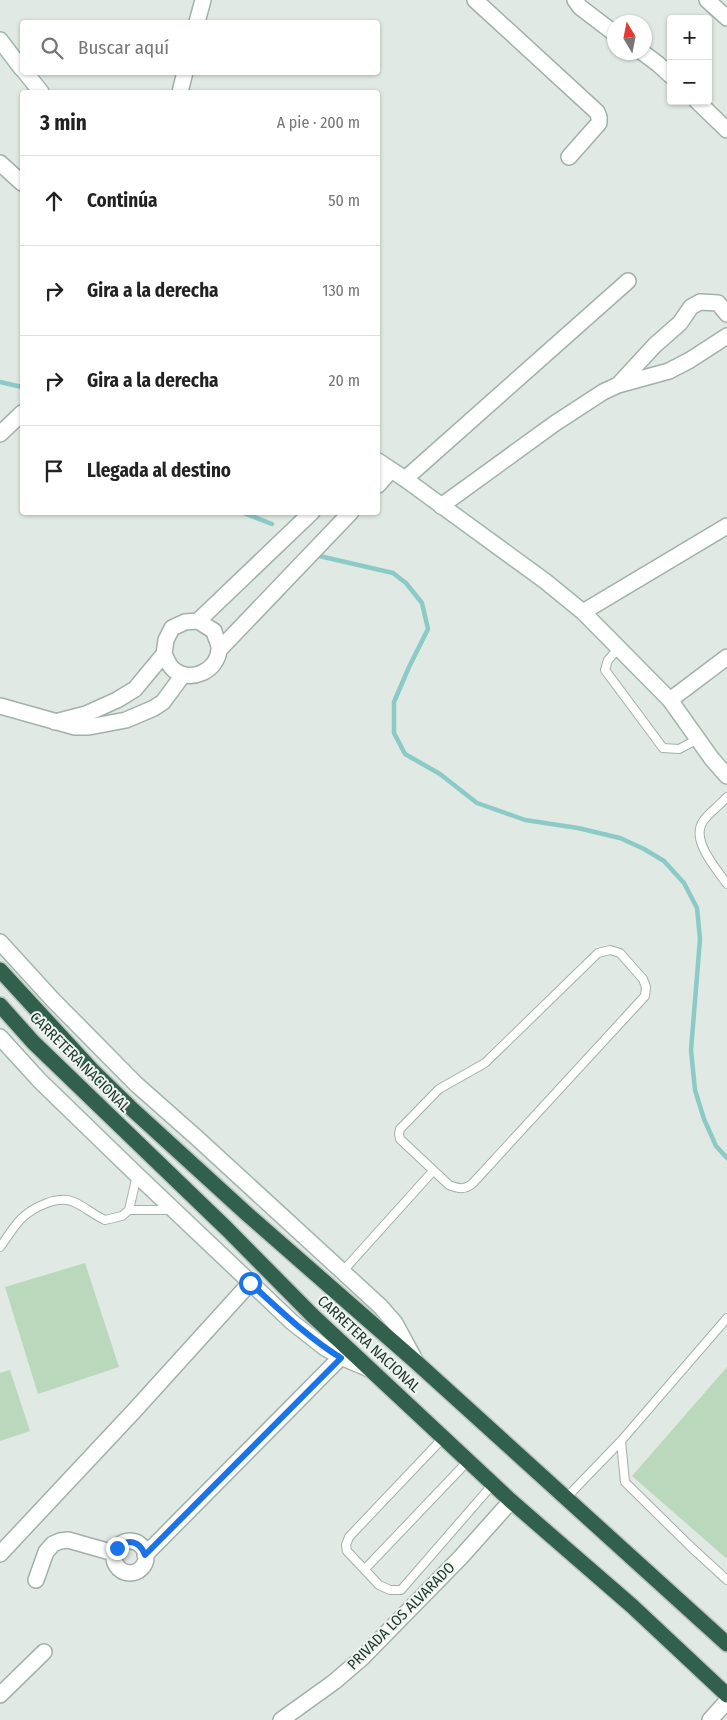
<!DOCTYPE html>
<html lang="es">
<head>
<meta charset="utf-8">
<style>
  body { margin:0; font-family:"Fira Sans Condensed",sans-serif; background:#f6f6f6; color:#222 }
  .controls { position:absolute; right:15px; top:15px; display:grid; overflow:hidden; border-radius:5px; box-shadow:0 1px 4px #0004 }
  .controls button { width:45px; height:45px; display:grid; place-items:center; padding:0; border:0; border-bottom:1px solid #e0e0e0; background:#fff; color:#222; font:25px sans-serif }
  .compass { position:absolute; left:607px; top:15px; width:45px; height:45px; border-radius:50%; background:#fff; box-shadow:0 1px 4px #0004; rotate:350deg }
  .stop { position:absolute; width:15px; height:15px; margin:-11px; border:4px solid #1a73e8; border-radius:50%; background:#fff }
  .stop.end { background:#1a73e8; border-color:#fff; box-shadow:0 1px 5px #0008 }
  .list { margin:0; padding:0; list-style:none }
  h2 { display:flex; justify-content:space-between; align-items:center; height:65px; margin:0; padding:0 20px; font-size:21px }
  h2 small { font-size:16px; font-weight:400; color:#767676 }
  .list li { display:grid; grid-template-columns:32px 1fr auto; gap:15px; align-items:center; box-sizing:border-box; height:90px; padding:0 20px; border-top:1px solid #e0e0e0 }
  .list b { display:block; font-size:19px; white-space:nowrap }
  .list em { font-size:16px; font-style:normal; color:#767676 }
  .icon { flex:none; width:28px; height:28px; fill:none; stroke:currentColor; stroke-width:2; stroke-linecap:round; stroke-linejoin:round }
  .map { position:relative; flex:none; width:727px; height:1720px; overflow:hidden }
  .search { position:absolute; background:#fff; box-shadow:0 1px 4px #0004; left:20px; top:20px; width:360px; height:55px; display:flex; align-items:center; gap:12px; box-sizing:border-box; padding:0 18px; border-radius:5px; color:#767676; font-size:19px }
  .panel { position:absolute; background:#fff; box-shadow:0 1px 4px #0004; left:20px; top:90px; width:360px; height:425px; border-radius:5px }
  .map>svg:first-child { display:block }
  .green { fill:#bad9bc }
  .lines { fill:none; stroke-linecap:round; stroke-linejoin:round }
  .stream { stroke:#8ccac7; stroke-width:4.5 }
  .lane-casing { stroke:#a3b0a9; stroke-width:10 }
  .street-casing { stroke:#a3b0a9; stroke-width:18 }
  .secondary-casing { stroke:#a2b7ab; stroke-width:18 }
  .highway-casing { stroke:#bdc3c0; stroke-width:18 }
  .lane { stroke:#fff; stroke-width:8 }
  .street { stroke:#fff; stroke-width:15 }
  .secondary { stroke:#fff; stroke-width:15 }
  .highway { stroke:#31614d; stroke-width:15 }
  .route { stroke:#1a73e8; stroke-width:6 }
  .labels { text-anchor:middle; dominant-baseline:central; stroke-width:4; stroke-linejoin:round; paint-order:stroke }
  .street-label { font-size:15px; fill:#22382d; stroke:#f0f6f1 }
</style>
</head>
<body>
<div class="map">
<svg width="727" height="1720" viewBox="0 0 727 1720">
  <rect width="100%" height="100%" fill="#e0e9e3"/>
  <path class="green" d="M85,1263L119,1367L38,1394L5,1287Z
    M727,1367V1557L726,1558L632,1476Z
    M10,1370L30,1431L0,1441V1373Z"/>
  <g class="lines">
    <path class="stream" d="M0,382L22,387
      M241,512L272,524
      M315,555L393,573L406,583L422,603L428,629L409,667L394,702V733L405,754L440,774L477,803L525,820L578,828L620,838L644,849L664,861L684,883L697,908L700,939L691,1050L695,1090L704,1119L716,1146L727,1158"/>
    <g class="lane-casing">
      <path id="lane" d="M619,648L608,660L605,670L663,748L679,749L698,739
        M727,797C720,805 710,812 704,820C689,839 716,868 727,884
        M610,950L620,953L643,979L646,987L645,996L473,1183C465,1190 459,1189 449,1185L400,1139L399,1134L400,1129L439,1089L485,1063L598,953Z
        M137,1175L129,1210H173
        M0,1247C7,1238 13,1227 21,1219C33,1207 58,1195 74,1202C85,1207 94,1215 105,1220L122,1216L129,1210
        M343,1271L433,1171
        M443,1438L349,1537L346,1545L347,1551L379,1585L390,1590H401L493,1484
        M621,1441L625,1482L690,1546L727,1580
        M566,1498L621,1441L727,1318
        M365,1569L468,1461"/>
    </g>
    <g class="street-casing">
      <path id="street" d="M475,0L597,112L599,117V123L569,157
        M575,0L580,7L614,33
        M707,0L727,18
        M197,22L203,0
        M642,52L658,64L671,76
        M180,92L185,72
        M697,101L727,130
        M0,163L22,183
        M618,385L655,345L680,323L691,307L700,302L718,303L727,314
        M0,434L22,413
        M405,479L628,281
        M378,485L391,470
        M441,506L554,424L603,392L618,385L669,371L690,360L727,336
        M583,612L727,526
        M198,621L312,512
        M219,650L351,512
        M670,700L727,657
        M0,706L75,727H89L126,720L154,708L163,702L183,675
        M55,722L86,714L117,700L135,689L164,654L166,640L172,628L185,622L198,621L214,631C215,637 220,645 219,650C217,671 191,683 174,670C169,666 167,660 164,654
        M114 1557a16 16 0 1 1 32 0a16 16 0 1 1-32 0Z
        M0,1554L134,1411L250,1283
        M145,1555L341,1357
        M36,1580L46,1552L53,1544L60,1541L68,1540L114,1553
        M0,1695L44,1652
        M281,1720L334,1682L362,1658L461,1557L511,1501
        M710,1720L727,1701"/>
    </g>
    <g class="secondary-casing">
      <path id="secondary" d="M0,40L22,69
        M25,72L41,92
        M378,461L405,479L545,581L583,612L670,700L712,759L727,776
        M0,942L53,1000L136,1084L197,1138L380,1306L395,1323L415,1360
        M0,1037L40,1081L137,1175L292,1322L325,1348L341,1357L369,1369"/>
    </g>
    <g class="highway-casing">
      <path id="highway" d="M0,970L92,1070L133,1110L247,1214L415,1361L727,1644
        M0,1005L33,1042L227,1229L312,1315L511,1501L632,1606L727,1695"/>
    </g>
    <use href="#lane" class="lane"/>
    <use href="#street" class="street"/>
    <use href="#secondary" class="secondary"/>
    <use href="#highway" class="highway"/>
  </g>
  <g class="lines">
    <path class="route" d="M117,1548C128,1538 140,1541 145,1555L341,1358C307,1337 279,1309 250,1283"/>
  </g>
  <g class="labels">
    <g class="street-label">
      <text transform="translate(80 1062) rotate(45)">CARRETERA NACIONAL</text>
      <text transform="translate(369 1344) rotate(43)">CARRETERA NACIONAL</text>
      <text transform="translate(401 1616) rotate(-45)">PRIVADA LOS ALVARADO</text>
    </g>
  </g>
</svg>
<div class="controls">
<button>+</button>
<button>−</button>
</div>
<svg class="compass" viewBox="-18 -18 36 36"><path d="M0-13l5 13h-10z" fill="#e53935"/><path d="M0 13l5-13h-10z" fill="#767676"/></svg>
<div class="stop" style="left:250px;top:1283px"></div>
<div class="stop end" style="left:117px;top:1548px"></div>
<div class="search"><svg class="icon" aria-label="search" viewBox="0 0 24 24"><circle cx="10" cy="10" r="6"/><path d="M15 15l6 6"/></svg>Buscar aquí</div>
<section class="panel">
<h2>3 min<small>A pie · 200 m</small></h2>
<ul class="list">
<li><svg class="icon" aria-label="ahead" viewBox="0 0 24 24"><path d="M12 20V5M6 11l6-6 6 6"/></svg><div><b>Continúa</b></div><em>50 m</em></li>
<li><svg class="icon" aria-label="right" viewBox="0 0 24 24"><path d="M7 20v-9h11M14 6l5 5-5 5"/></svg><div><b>Gira a la derecha</b></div><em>130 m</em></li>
<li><svg class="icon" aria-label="right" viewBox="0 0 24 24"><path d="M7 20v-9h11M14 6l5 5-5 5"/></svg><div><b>Gira a la derecha</b></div><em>20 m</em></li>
<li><svg class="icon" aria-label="arrive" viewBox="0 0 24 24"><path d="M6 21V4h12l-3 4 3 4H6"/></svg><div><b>Llegada al destino</b></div></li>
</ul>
</section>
</div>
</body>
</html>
